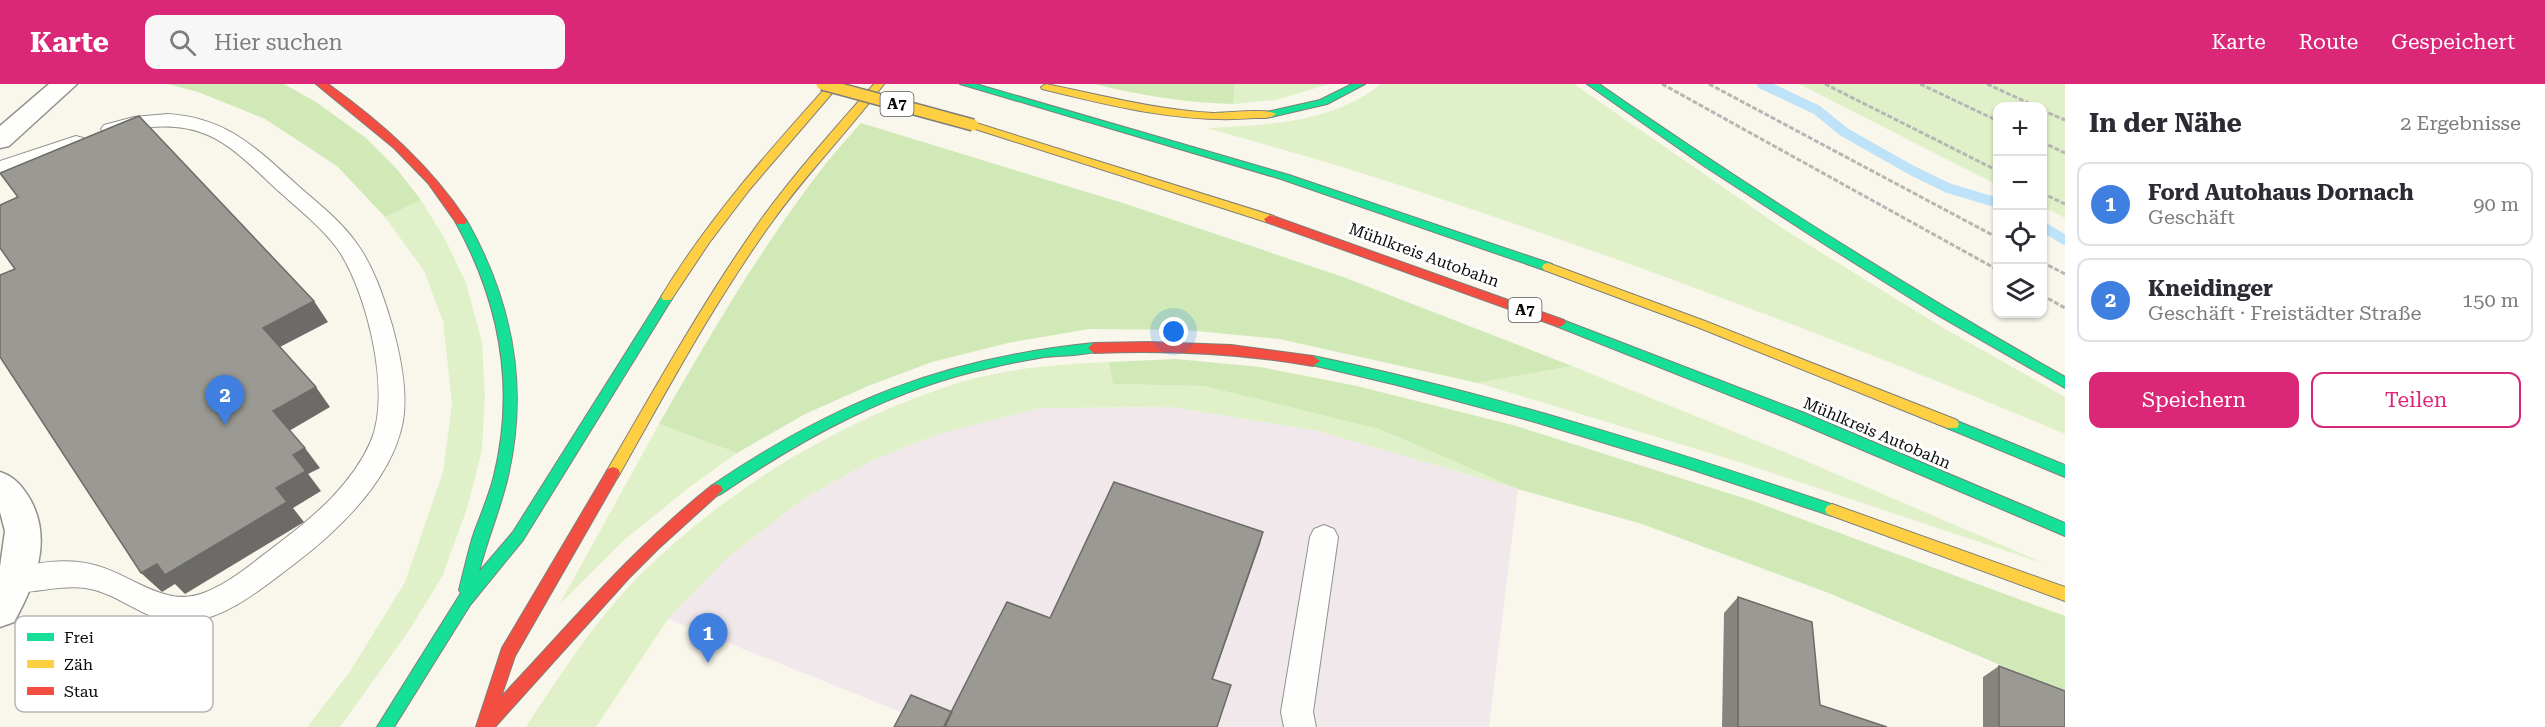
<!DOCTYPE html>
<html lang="de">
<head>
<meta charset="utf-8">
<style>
  body { margin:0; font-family:"Roboto Serif",serif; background:#f7f7f7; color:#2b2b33 }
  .controls { position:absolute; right:18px; top:18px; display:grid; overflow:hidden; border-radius:12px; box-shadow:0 2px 4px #0004 }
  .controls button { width:54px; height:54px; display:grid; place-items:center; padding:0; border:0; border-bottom:2px solid #e1e1e2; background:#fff; color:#2b2b33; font:30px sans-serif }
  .you { position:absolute; left:1174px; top:248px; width:21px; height:21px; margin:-15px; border:4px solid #fff; border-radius:50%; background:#1a73e8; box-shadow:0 0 0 9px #1a73e833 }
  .badge { display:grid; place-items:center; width:39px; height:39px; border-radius:50%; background:#db2777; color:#fff; font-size:20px; font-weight:700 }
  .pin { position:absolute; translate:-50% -50px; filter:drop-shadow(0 2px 3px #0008) }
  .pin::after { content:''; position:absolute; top:32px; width:21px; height:18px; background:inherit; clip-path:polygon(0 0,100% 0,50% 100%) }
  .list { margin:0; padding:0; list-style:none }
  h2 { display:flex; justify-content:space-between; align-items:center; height:78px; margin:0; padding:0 24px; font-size:26px }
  h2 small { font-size:20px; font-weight:400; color:#7c7c81 }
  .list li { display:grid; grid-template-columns:39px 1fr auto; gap:18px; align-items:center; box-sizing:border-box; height:84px; margin:0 12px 12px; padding:0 12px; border:2px solid #e1e1e2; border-radius:12px }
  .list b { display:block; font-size:22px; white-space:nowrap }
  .list p { margin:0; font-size:20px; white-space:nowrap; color:#7c7c81 }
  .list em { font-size:20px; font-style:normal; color:#7c7c81 }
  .actions { display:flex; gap:12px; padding:18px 24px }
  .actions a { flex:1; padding:14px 0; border:2px solid #db2777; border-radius:12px; text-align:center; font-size:21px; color:#db2777 }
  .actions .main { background:#db2777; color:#fff }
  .icon { flex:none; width:33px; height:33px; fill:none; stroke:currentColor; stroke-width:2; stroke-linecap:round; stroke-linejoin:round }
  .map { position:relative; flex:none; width:2065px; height:643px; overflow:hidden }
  header { display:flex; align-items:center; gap:36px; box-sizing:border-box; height:84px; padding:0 30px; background:#db2777; color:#fff }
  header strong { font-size:28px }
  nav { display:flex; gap:33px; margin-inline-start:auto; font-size:21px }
  .search { width:420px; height:54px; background:#f7f7f7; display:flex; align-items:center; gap:15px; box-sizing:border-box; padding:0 21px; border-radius:12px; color:#7c7c81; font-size:22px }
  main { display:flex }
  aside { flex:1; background:#fff }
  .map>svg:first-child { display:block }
  .industrial { fill:#f0e8eb }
  .green { fill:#e0f1c9 }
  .forest { fill:#d0e9b7 }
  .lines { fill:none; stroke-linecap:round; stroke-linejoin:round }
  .stream { stroke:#bee2f7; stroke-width:10 }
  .lane-casing { stroke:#92918c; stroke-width:2 }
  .street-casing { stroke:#92918c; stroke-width:3 }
  .fast-casing { stroke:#7f7e79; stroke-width:2 }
  .slow-casing { stroke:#7f7e79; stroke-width:2 }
  .jam-casing { stroke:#7f7e79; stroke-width:2 }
  .path { stroke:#b7b6b5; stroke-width:3; stroke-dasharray:5 2; stroke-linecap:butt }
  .lane { fill:#fefefc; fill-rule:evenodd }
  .street { fill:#fefefc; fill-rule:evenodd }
  .fast { fill:#16e098; fill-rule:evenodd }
  .slow { fill:#ffcf43; fill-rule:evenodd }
  .jam { fill:#f24e42; fill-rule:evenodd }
  .slow-bridge-casing { stroke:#7f7e79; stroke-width:14; stroke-linecap:butt }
  .slow-bridge { stroke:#ffcf43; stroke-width:11 }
  .wall { fill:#85847e }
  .shaded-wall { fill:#6c6b67 }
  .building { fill:#9b9993; stroke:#6c6b67; stroke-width:1.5 }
  .labels { text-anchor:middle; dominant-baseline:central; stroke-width:6; stroke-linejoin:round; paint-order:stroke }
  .shield { fill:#fff; stroke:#545454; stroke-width:1.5 }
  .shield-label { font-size:15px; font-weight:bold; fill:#0a0a0a }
  .street-label { font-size:16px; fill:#0a0a0a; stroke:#fff }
  .key { fill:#fff; stroke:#b6b6b6; stroke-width:1.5 }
  .key-label { font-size:16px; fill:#0a0a0a }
</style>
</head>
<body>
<header>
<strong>Karte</strong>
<div class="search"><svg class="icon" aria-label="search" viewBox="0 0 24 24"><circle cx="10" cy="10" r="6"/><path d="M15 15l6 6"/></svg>Hier suchen</div>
<nav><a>Karte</a><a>Route</a><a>Gespeichert</a></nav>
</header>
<main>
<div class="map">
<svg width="2065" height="643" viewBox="0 0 2065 643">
  <rect width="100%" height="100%" fill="#f9f7ec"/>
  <path class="industrial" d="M1171,323L1318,347L1518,405L1489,643H938L668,535L726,475L802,416L871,377L935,351L1041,324Z"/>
  <path class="green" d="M1235,0H1329L1276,16L1233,20Z
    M1381,0H1574L1782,144L1935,239L2065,313V350C1839,255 1607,168 1374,93C1319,75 1262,60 1207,44C1266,41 1333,39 1381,0Z
    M1799,0H2065V134L2043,123L2042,22H1998L1997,101Z
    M421,116L445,155L466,199L482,258L485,310L482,366L467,425L442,493L408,548L340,643H307L349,589L405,498L443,388L452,320L443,237L424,187L385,133Z
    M1109,278L1113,300L1204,302L1379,345L1518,405L1318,347L1171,323L1041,324L935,351L871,377L802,416L726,475L668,535L596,643H526C560,591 596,535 640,491C730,402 841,336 961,298C1008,284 1060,280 1109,278Z
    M1572,282L1792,371L2048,481L1736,377L1478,299Z
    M659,340L737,369L687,405L622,458L559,521Z"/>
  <path class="forest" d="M168,0H284L316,18L366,54L396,84L421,116L385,133L337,82L265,35L198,8Z
    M1094,0H1235L1233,20C1186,19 1140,11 1094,0Z
    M861,39L1126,120L1343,193L1572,282L1478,299L1279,255L1186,246L1089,245L1008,259L932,278L868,302L805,330L737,369L659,340C707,256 756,172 814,95C828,76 845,57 861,39Z
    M1176,275L1260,283L1357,302L1513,341L1753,417L2051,527L2065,532V608L1826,508L1642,440L1518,405L1379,345L1204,302L1113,300L1109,278Z"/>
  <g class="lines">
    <path class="stream" d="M1762,0L1817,26L1844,48L1913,87L1948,104L1998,119
      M2042,142L2065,156"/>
    <g class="lane-casing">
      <path id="lane" d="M168,30C226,34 254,62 295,99C315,117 338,134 355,157C373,181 383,211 392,241C400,270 408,306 403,337C392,396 339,446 293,481C262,504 229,533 189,538C149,543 122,509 85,504C58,500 24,513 3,506L0,494L3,488C31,478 69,473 98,482C135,493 167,525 206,508C233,497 256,476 279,459C315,432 353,399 371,357C391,308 368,214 341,170C326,147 303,129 283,111C259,90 237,64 208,51C185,41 159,41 135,45C124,47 115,52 104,49L101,45L104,41L134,33Z
        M76,52L83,54L86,58L83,62L29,82L0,89V77Z
        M1324,441L1334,445L1338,453L1313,628L1316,643H1284L1281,628L1310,453L1314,445Z"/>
    </g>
    <g class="street-casing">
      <path id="street" d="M49,0H77L9,62L0,64V42Z
        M0,388C15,393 22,402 30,415C53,456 35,500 14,538L0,543V483L5,447L0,428Z"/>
    </g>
    <g class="fast-casing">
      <path id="fast" d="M960,0H976L1289,91L1552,180L1554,183L1552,186H1544L1281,95Z
        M1352,0H1365L1327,20L1271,33L1266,30L1267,28L1320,16Z
        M1587,0H1599C1750,105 1905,202 2065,293V304L1939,232L1821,158L1704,82Z
        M461,133L467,137C512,217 529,301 508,392C501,424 487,455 479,488L513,448L663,210L667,209L673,213L523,456L470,521L394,643H377L461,509L459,506C464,487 468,467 474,449C481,430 489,412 494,392C516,302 500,218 455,137Z
        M1560,235L1802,328L2065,439V452L1792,336L1556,242L1554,239Z
        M1094,259L1100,264L1099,267C1081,272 1062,271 1044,273C1027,276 1010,279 994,283C894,304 804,353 721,410L716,412L711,410L709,406L711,402C835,318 944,274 1094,259Z
        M1313,272C1491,309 1665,364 1837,422L1839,426L1837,430L1832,432L1684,383L1535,338L1397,301L1308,280L1306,277Z
        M1952,335L2065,381V393L1947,344L1945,340L1947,336Z"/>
    </g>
    <g class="slow-casing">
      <path id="slow" d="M829,0H840L750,105L709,159L671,216H663L661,213C708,135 769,67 829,0Z
        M874,0H884C847,49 804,92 769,142C712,222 666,308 618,393H608L606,389L608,385C657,301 704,216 760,137C795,89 835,44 874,0Z
        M1046,0C1101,11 1156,26 1213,29C1226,29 1268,24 1276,30C1270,35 1262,34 1254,34C1183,40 1111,22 1042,5L1041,3Z
        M973,38L1274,132L1276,135L1274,138H1266L969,43V39Z
        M1548,179L1705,237L1957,336L1959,340L1957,344H1947L1697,243L1544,186L1542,183L1544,180Z
        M1832,420L2065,503V517L1827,430L1825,426L1827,422Z"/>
    </g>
    <g class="jam-casing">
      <path id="jam" d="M316,0H328C382,39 430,81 467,137L465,140H457L428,99L394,64Z
        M1270,131L1564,236L1566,239L1560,243L1556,242L1266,138L1264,135Z
        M1149,258L1231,261L1313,272L1320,277L1313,282C1240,269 1168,266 1094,269L1088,264L1094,259Z
        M613,383L618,385L620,389L515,572L501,613C571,539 631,466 711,402L716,400L721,402L723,406L658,465L629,494L495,643H476L502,564L608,385Z"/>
    </g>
    <path class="path" d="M1662,0L1998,186
      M1709,0L1998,154
      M1825,0L1998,87
      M1920,0L1998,37
      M1987,0L2035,22
      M2042,26L2065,36
      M2042,58L2065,69
      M2042,109L2065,120
      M2042,178L2065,190
      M2042,211L2065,224"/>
    <use href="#lane" class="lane"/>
    <use href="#street" class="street"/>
    <use href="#fast" class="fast"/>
    <use href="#slow" class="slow"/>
    <use href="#jam" class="jam"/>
    <g class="slow-bridge-casing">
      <path id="slow-bridge" d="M822,0L973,41"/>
    </g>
    <use href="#slow-bridge" class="slow-bridge"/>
  </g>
  <path class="wall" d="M1738,513L1820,621L1887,643H1722L1724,529Z
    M1999,582L2065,643H1983V593Z"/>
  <path class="shaded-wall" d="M314,217L328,238L278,264L263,244Z
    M316,303L330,323L289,347L273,327Z
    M305,364L320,384L308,390L293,371Z
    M306,387L321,407L293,424L304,438L185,510L175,500L162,508L141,489L276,404Z
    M1263,448L1260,460L1209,606L1212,595Z"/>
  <path class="building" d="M139,32L314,217L263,244L316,303L273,327L305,364L293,371L306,387L276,404L287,418L165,491L157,480L141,489L0,273V191L15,185L0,164V121L18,113L0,89Z
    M1114,398L1263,448L1212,595L1231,601L1217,643H948L944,642L1007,518L1050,534Z
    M1738,513L1812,538L1820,621L1887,643H1738Z
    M1999,582L2065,607V643H1999Z
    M911,611L952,628L945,643H894Z"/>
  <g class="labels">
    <g class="shield">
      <rect x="880.5" y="8" width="33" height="24" rx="4.5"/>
      <rect x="1508.5" y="214" width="33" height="24" rx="4.5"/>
    </g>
    <g class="shield-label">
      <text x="897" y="20">A7</text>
      <text x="1525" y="226">A7</text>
    </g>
    <g class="street-label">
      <text transform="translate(1424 171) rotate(20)">Mühlkreis Autobahn</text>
      <text transform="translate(1877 349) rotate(23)">Mühlkreis Autobahn</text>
    </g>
  </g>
  <rect x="15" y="532" width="198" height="96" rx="9" class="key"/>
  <rect x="27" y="549" width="27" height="8" fill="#16e098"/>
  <rect x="27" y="576" width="27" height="8" fill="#ffcf43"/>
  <rect x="27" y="603" width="27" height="8" fill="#f24e42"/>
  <g class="key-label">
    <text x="64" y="559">Frei</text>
    <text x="64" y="586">Zäh</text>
    <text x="64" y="613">Stau</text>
  </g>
</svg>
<div class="controls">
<button>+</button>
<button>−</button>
<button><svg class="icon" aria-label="locate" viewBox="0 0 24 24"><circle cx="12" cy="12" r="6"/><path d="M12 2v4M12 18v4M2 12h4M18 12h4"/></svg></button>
<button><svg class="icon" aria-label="layers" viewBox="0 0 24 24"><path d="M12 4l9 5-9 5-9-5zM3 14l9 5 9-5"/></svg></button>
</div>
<div class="you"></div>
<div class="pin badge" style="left:708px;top:579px;background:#3f7fe0">1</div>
<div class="pin badge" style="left:225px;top:341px;background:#3f7fe0">2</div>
</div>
<aside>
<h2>In der Nähe<small>2 Ergebnisse</small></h2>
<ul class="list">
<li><span class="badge" style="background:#3f7fe0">1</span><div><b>Ford Autohaus Dornach</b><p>Geschäft</p></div><em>90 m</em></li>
<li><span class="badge" style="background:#3f7fe0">2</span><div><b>Kneidinger</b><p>Geschäft · Freistädter Straße</p></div><em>150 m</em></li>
</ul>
<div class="actions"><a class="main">Speichern</a><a>Teilen</a></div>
</aside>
</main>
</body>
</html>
